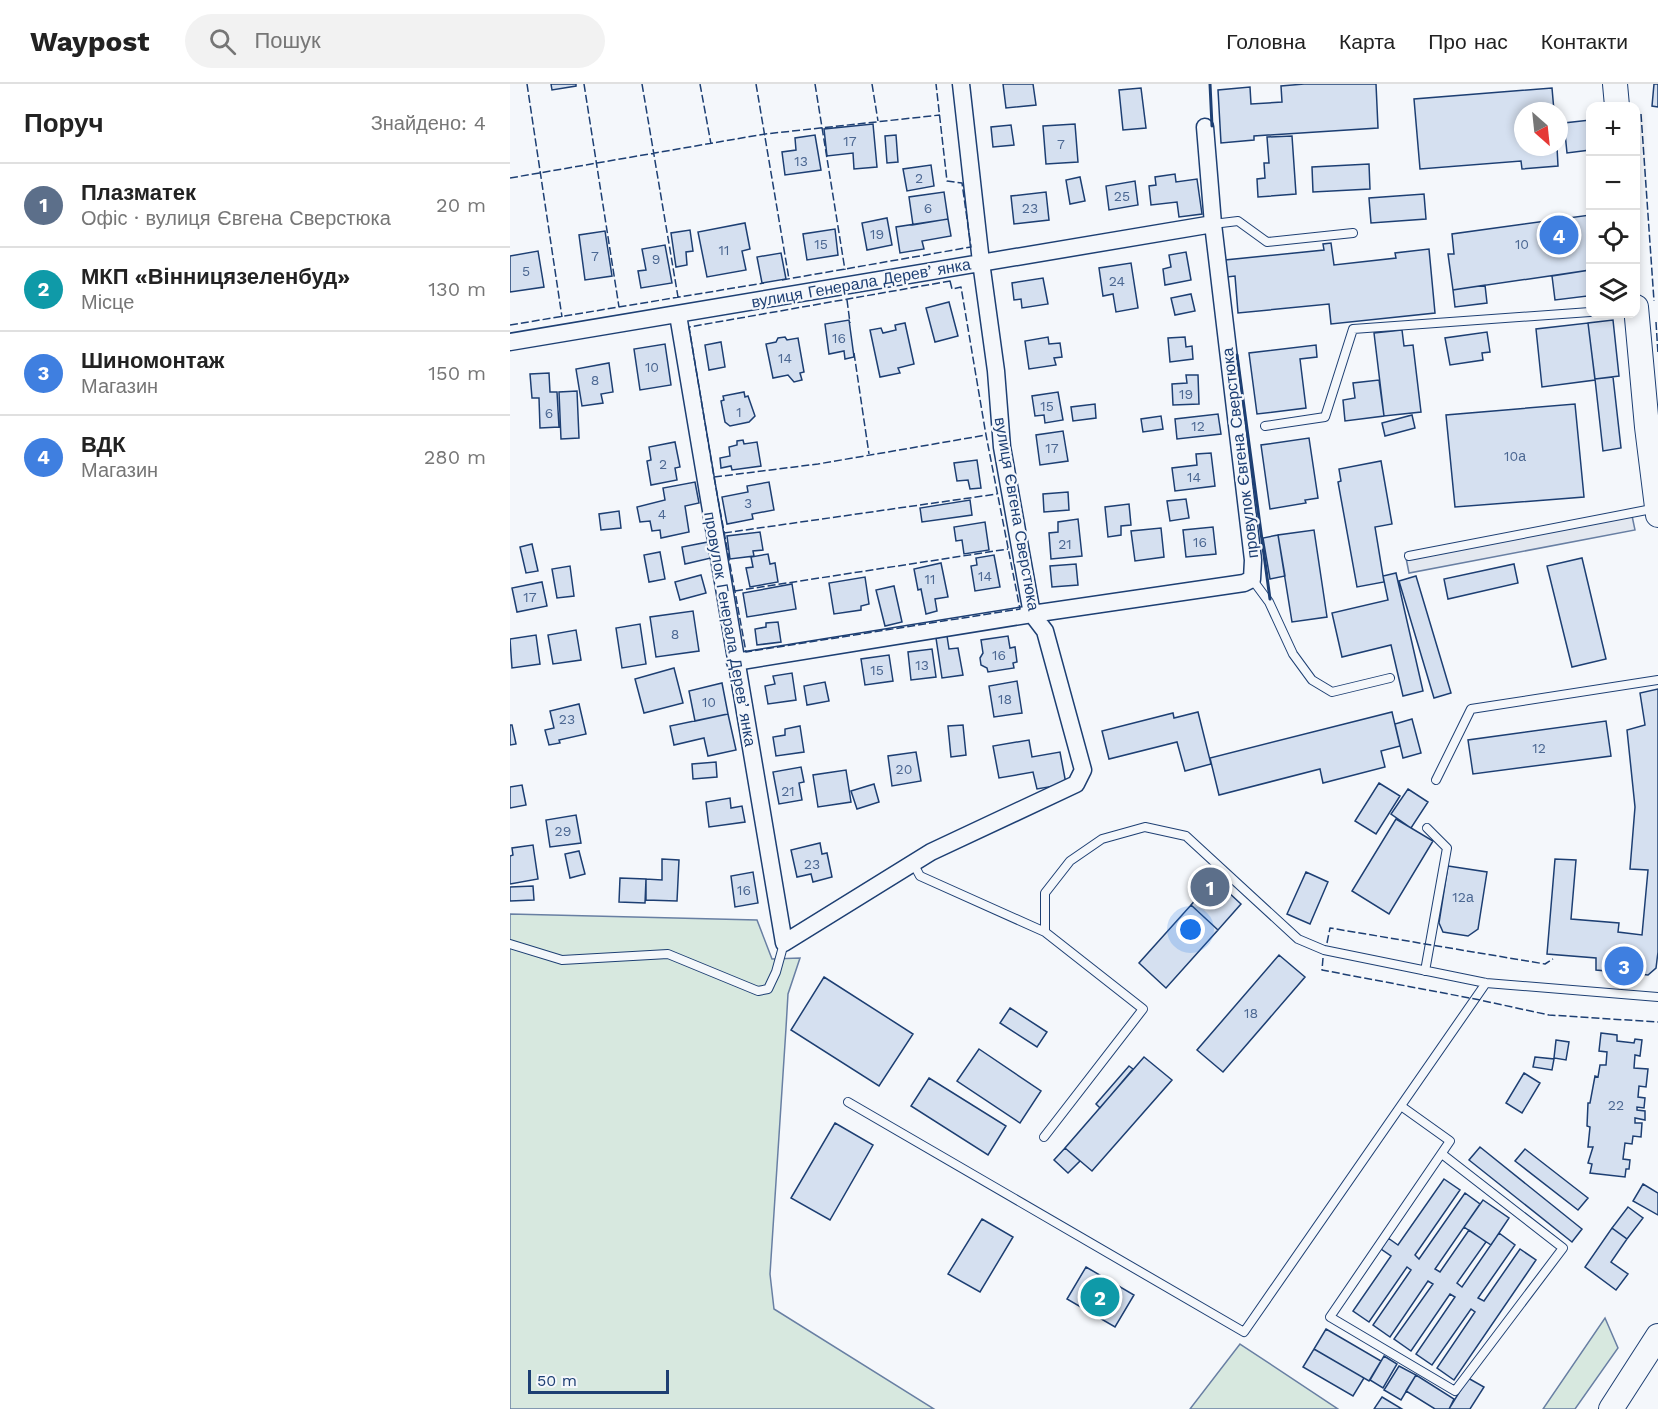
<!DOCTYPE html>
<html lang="uk">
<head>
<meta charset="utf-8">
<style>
  body { margin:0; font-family:"Work Sans",sans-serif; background:#f2f2f2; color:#222 }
  .controls { position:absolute; right:18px; top:18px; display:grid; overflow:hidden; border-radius:12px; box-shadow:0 3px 9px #0003 }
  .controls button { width:54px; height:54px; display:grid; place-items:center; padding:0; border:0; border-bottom:2px solid #e0e0e0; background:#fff; color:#222; font:30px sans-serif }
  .compass { position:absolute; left:1004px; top:18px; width:54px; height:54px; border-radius:50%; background:#fff; box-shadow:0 3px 9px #0003; rotate:153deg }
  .scale { position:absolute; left:18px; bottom:15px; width:141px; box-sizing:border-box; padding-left:6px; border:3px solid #1d3f73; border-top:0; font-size:16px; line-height:21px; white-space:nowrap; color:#1d3f73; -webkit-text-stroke:4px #f4f7fb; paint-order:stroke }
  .you { position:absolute; left:681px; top:846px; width:21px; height:21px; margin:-15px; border:4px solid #fff; border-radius:50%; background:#1a73e8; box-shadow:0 0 0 9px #1a73e833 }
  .badge { display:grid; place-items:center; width:39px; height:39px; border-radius:50%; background:#1a73e8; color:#fff; font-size:20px; font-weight:700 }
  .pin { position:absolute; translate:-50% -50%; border:3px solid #fff; box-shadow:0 2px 6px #0006 }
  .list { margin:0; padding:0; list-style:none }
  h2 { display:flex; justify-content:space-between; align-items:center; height:78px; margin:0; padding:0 24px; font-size:26px }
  h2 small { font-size:20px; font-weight:400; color:#767676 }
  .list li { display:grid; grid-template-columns:39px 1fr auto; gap:18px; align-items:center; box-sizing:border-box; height:84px; padding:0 24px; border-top:2px solid #e0e0e0 }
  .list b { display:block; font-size:22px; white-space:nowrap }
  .list p { margin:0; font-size:20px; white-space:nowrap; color:#767676 }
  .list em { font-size:20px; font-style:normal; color:#767676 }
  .icon { flex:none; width:33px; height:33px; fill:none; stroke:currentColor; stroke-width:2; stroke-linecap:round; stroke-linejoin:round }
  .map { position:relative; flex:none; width:1148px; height:1325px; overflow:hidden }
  header { display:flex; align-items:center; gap:36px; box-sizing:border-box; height:84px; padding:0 30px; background:#fff; border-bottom:2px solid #e0e0e0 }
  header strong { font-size:28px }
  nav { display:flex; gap:33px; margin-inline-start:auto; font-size:21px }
  .search { width:420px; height:54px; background:#f2f2f2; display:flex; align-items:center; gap:15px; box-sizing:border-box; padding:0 21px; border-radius:33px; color:#767676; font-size:22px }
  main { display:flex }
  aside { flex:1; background:#fff }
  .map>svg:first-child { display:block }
  .green { fill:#d7e8df; stroke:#687fa3; stroke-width:1.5 }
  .parking { fill:#e3e8f0; stroke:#687fa3; stroke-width:1.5 }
  .building { fill:#d5e0f0; stroke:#1d3f73; stroke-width:1.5 }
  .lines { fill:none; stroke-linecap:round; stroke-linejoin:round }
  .lane-casing { stroke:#1d3f73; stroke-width:10 }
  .street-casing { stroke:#1d3f73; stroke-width:19 }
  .secondary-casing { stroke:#1d3f73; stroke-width:26 }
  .lane { stroke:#f4f7fb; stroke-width:8 }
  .street { stroke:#f4f7fb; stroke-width:16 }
  .secondary { stroke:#f4f7fb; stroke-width:24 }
  .fence { stroke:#1d3f73; stroke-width:1.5; stroke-dasharray:8 3; stroke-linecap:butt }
  .wall { stroke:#1d3f73; stroke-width:3 }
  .labels { text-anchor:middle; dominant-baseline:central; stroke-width:4.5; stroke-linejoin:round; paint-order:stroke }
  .number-label { font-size:14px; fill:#4b6792 }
  .street-label { font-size:16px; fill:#1d3f73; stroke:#f4f7fb }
</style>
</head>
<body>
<header>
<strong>Waypost</strong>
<div class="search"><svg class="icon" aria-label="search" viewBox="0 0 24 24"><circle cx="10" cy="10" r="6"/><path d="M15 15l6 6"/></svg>Пошук</div>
<nav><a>Головна</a><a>Карта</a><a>Про нас</a><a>Контакти</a></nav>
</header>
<main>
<aside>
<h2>Поруч<small>Знайдено: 4</small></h2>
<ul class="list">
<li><span class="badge" style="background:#5c6f8a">1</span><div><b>Плазматек</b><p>Офіс · вулиця Євгена Сверстюка</p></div><em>20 m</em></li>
<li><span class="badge" style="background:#0f9aa8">2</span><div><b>МКП «Вінницязеленбуд»</b><p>Місце</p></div><em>130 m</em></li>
<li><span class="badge" style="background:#3f7fe0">3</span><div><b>Шиномонтаж</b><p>Магазин</p></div><em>150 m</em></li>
<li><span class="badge" style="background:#3f7fe0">4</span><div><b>ВДК</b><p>Магазин</p></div><em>280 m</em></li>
</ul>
</aside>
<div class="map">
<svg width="1148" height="1325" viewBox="0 0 1148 1325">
  <rect width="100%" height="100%" fill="#f4f7fb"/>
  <path class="green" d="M0,830L247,836L262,875L290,874L278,910L276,944L260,1190L264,1225L424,1325H0Z
    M1095,1234L1108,1264L1065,1325H1033Z
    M730,1260L828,1325H680Z"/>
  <path class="parking" d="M1121,427L1125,446L899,489L895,469Z"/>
  <path class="building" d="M41,0H66V2L42,6Z
    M493,0H523L526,21L496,24Z
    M794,0H866L868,44L744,52V56L711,59L708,6L740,3L741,20L772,18L771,2Z
    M1144,0H1148V23L1142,22Z
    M631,4L636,44L613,46L609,6Z
    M1042,4L1044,27H1013V63H1047L1048,82L1012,85L1011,77L910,85L904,15Z
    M1080,36V66L1057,69L1054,39Z
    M363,40L367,83L344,85L343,69L317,72L314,45Z
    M565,40L568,78L536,80L533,42Z
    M501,41L504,61L483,63L481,43Z
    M305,51L311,86L275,91L272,68L286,66L285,54Z
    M386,51L388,78L377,79L375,52Z
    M782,52L786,110L748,113L747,95L755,94L754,79H759L757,53Z
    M859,80L860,105L803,108L802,83Z
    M421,81L424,102L397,107L393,85Z
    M665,90L666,98L687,95L692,130L669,133L667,118L641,121L639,102L646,101L645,93Z
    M570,93L575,117L560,120L556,96Z
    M625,97L628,121L599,126L596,102Z
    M434,108L438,135L403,141L399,113Z
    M536,108L539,136L504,140L501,112Z
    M914,110L916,135L861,139L859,114Z
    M1080,131V186L943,206L938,170H944L942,150Z
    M377,134L382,161L357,166L352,139Z
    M438,135L441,152L412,157L414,165L390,169L386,143Z
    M235,139L240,165L232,167L236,186L197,193L188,148Z
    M325,145L328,171L297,176L293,150Z
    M180,146L183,167L176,168L177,181L166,183L161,149Z
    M95,147L102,192L75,196L69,151Z
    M821,159L824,181L886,174L885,169L919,165L925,229L821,240L819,220L728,229L725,192L717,193L715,176L814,166L813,160Z
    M155,161L162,199L131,204L128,187L136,186L132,165Z
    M28,167L34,203L0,208V172Z
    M676,168L681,196L655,201L653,185L661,183L659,171Z
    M271,169L276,195L252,199L247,173Z
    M621,179L628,224L606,228L603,210L593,212L589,184Z
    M1080,186V216L1078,217L1077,212L1045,216L1042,192Z
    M533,194L538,220L512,224L511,215L504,216L502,199Z
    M975,201L977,219L945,223L943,206Z
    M681,210L685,227L665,231L661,214Z
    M439,218L448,252L425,258L416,224Z
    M339,236L344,273L335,275L334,267L319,270L315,240Z
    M1103,236L1109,292L1085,295L1078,239Z
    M395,239L404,280L388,284L390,289L370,293L360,246L371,244L373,249L386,246L385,241Z
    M1078,239L1085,296L1032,303L1026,245Z
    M892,246L894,262L903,261L911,328L874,332L864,249Z
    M977,248L980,268L972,269L973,276L940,281L935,254Z
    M275,253L277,256L288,254L294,288L290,289L292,296L284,298L278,291L263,294L256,260L266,258L268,254Z
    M538,253L539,260L550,259L552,273L544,274L546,281L519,285L515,257Z
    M675,253L676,263L682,262L683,275L660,278L658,254Z
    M211,258L215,283L199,286L195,261Z
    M155,260L161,301L130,306L124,265Z
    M806,261L807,273L790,275L796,324L747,330L739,269Z
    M99,279L103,308L91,310L93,319L72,322L66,285Z
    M39,289L40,308H47L49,343L30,344L29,314H22L20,290Z
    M676,291H688L689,320L663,321L662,300L677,299Z
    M1103,293L1111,364L1093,367L1085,295Z
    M869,296L874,332L835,337L833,316L845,314L843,299Z
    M67,307L69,354L51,355L49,308Z
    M234,308L235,313L238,312L245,332L239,338L220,342L215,338L211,317L214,316L213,312Z
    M548,308L553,336L535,339L534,331L525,332L522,312Z
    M585,320L586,334L563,337L561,323Z
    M1065,320L1074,413L945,423L936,331Z
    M708,330L711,350L667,355L665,335Z
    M902,331L905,344L875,352L872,339Z
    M651,332L653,345L633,348L631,335Z
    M553,347L558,377L530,381L526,351Z
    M799,354L808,414L795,416L796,419L760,425L751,361Z
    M233,356L234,360L247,358L251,382L222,386L221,382L211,384L210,374L220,372L219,363L227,361V357Z
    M165,358L170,383L165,384L167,396L141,401L137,377L141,376L139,363Z
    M701,369L705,402L665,407L662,384L687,381L686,370Z
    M467,376L471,404L460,405L458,396L447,397L444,379Z
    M871,377L882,440L865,443L874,498L847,503L828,398L831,397L829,385Z
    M185,398L189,419L175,422L179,448L151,454L150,446L142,447L140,437L130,438L127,423L155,416L153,404Z
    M259,398L264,426L242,430L243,435L217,440L212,413L238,408L237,402Z
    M558,408L559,426L534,428L533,410Z
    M676,415L679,434L660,437L657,417Z
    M460,416L462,431L412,438L410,424Z
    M619,420L621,441L611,442V451L598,453L595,423Z
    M109,427L111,444L91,446L89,430Z
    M568,435L572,472L541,475L539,449L548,448V438Z
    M475,438L479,466L454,470L452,456L446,457L444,443Z
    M703,443L706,470L676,473L673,446Z
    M651,444L654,473L625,477L621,447Z
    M804,446L817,533L782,538L768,451Z
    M250,448L253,466L243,467L244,472L220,475L217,452Z
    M768,451L775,492L760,495L753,454Z
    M198,458L201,474L175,480L172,463Z
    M22,460L28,487L16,489L10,463Z
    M150,468L155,495L139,498L134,471Z
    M258,470L260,480L265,479L268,498L240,503L236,484L243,483L241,473Z
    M484,471L490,503L465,507L461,482L467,481L466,474Z
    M1072,474L1096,575L1062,583L1037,482Z
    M431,479L438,513L425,515L427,527L416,530L411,505L408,506L404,485Z
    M566,480L568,501L542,503L540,482Z
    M1004,480L1008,499L938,515L934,495Z
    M60,482L64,512L47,514L42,485Z
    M886,489L913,607L893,612L881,561L832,573L822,529L878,516L873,492Z
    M191,491L196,509L170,516L165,498Z
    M906,492L941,609L924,614L889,497Z
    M355,493L359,520L351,522V526L324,530L319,499Z
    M32,498L37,522L7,528L2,504Z
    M282,500L286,525L237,533L233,509Z
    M384,502L392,538L375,542L366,506Z
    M183,527L189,567L146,573L140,533Z
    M268,538L271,558L247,561L245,545L256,543V539Z
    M130,540L136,580L112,584L106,544Z
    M66,546L71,576L43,580L38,551Z
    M26,551L30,580L2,584L0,555Z
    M437,552L439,565L448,564L453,591L432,594L426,554Z
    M498,552L500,564L505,563L507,578L503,579L504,584L478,588L477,584L471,581L470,574L473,569L471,556Z
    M422,565L426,593L401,596L398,568Z
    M379,571L383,597L355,601L351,575Z
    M164,584L173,619L134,629L125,595Z
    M282,589L286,616L258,620L255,602L265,600L263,592Z
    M507,597L512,629L484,633L479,602Z
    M315,598L319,617L297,621L294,602Z
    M212,599L218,630L185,637L179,607Z
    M1148,605V868L1146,884L1138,891L1086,886V874L1037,870L1045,775L1066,776L1061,835L1109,839L1108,848L1132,851L1138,786L1120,785L1125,723L1117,646L1135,641L1130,609Z
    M69,620L76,650L49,656L50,659L39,661L35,646L44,644L40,627Z
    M688,628L701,680L675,687L667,658L599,675L592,647L663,629L664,634Z
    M882,628L890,662L871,667L875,683L813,699L810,685L709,711L700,674Z
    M218,630L226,666L198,672L194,654L164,661L160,642Z
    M902,635L911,669L893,674L885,640Z
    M1096,637L1101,672L963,690L958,656Z
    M0,641H2L6,660L0,661Z
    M453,641L456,671L441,673L438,642Z
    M290,642L294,668L266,672L263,653L275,651V645Z
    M519,656L522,673L550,668L556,700L527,705L523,688L489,694L483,662Z
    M406,668L411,697L382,702L378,672Z
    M206,678L207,693L183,695L182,680Z
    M291,683L294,698L289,699L292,716L269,720L263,688Z
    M336,686L341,718L308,723L303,691Z
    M869,699L890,712L866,750L845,737Z
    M364,700L369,718L347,725L341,707Z
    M12,701L16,721L0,724V703Z
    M898,705L918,718L901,744L881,730Z
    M220,714L221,724L232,722L235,738L199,743L196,718Z
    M66,731L71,759L40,763L36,736Z
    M886,735L923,757L879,830L842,807Z
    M310,759L312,770L317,769L322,793L303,798L301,790L287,793L281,766Z
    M23,761L28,795L0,800V772L3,771L2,764Z
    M69,767L75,790L60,794L55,770Z
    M152,775L169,776L167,817L136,816V795L152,796Z
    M938,782L977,788L968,845L958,852L933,848L929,839Z
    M243,788L248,819L225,823L221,792Z
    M796,788L818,798L800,840L777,830Z
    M110,794L136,795L135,819L109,818Z
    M704,795L731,820L708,846L681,821Z
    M23,802L24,816L0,817V803Z
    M681,821L708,846L656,904L629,879Z
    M769,871L795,893L713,988L687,966Z
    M314,893L403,950L369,1002L281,946Z
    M500,924L537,948L527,963L490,939Z
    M1091,949L1107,951V957L1124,959L1125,955L1132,956L1130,972L1125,971L1124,984L1138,985L1136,1003L1129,1002L1128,1013L1135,1014L1134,1024L1127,1023V1026L1135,1027V1036L1125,1034V1039H1132L1131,1053L1123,1052L1122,1060L1115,1059L1113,1075L1120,1076L1119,1085H1116L1115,1093L1080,1089L1082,1080L1078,1079L1083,1063H1078L1080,1043L1077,1042L1078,1019H1080L1085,992L1088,993L1090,981H1096L1097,968L1089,967Z
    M1046,956L1059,958L1056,976L1044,974Z
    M469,965L531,1007L510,1039L447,997Z
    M634,973L662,996L582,1087L555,1064Z
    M1025,973L1044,975L1042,986L1023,983Z
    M619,982L623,985L590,1024L586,1020Z
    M1014,989L1030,999L1012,1029L996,1019Z
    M419,994L496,1042L478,1071L401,1022Z
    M325,1039L363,1061L320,1136L281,1114Z
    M970,1063L1072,1145L1062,1158L959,1076Z
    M555,1064L570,1077L558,1089L544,1076Z
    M1015,1065L1078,1114L1068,1126L1005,1077Z
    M934,1095L950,1106L905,1171L909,1175L955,1109L970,1120L925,1185L930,1188L959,1146L976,1158L947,1199L952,1203L989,1149L1005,1161L968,1214L974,1217L1010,1165L1026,1176L944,1296L927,1284L965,1228L961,1225L922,1281L906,1270L945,1213L940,1210L901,1267L884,1255L923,1200L918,1197L880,1253L863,1241L901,1186L897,1183L859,1238L843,1227L881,1172L871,1165L878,1154L888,1161Z
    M1133,1100L1148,1109V1131L1123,1117Z
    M973,1116L999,1134L981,1161L954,1143Z
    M1118,1123L1133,1134L1117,1155L1102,1144Z
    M472,1135L503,1153L470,1208L438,1190Z
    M1102,1144L1117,1155L1101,1178L1118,1190L1106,1206L1075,1183Z
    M576,1183L624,1211L605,1243L557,1215Z
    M816,1245L871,1277L859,1297L804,1265Z
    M804,1265L854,1294L843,1312L793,1283Z
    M874,1272L887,1280L873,1304L860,1296Z
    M889,1282L906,1291L891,1316L874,1306Z
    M906,1291L944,1315L939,1325H925L896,1307Z
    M958,1294L974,1303L960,1325H939Z
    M872,1313L892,1325H864Z"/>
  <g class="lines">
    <g class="lane-casing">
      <path id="lane" d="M703,140L728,137L757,158L843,149
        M755,342L815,333L843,245L1080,228
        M899,472L1147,424
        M742,495L759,518L783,570L802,596L822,608L880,594
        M926,696L961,625L1148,596
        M403,779L410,792L535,848L633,925L534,1053
        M535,848V809L560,777L592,755L635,743L676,752L788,855L814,866L976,899L1148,913
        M0,860L52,876L158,870L248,907L258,905L266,888L274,859
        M915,887L937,764L917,744
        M338,1018L734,1248L976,899
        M891,1022L940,1057L820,1233L945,1307L1053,1164L932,1070"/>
    </g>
    <g class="street-casing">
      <path id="street" d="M168,231L274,859L421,768L566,700L573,686L535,547L522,530L492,363L486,287L471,178L451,0
        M0,258L703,140
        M225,578L522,530L734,499L742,495L743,476L703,140L695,43"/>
    </g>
    <g class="secondary-casing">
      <path id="secondary" d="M1105,0L1107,22
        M1126,223L1137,343L1148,431
        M1101,1325L1148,1252"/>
    </g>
    <use href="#lane" class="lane"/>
    <use href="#street" class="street"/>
    <use href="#secondary" class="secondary"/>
    <path class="fence" d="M17,0L52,233
      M74,0L109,223
      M132,0L168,213
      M190,0L201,60
      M246,0L279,195
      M305,0L335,186
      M362,0L368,37
      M1131,30L1144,217
      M0,94L255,50L430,31
      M272,196L461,163L452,99L437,97L426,0
      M440,197L442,205L451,203L476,351L510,525L236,568L204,393L179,243Z
      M337,216L340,239
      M1146,238L1148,270
      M0,241L254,199
      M344,269L359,370
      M204,393L308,380L476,351
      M214,449L487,410
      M225,507L498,465
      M817,859L820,844L1035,880L1043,875
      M813,874L812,886L965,915L1039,931L1148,938"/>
    <path class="wall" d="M700,0L702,42
      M727,271L760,515"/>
  </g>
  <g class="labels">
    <g class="number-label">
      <text x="340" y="57">17</text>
      <text x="551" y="60">7</text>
      <text x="291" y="77">13</text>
      <text x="409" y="94">2</text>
      <text x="612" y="112">25</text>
      <text x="418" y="124">6</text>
      <text x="520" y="124">23</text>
      <text x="367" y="150">19</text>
      <text x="311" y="160">15</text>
      <text x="1012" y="160">10</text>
      <text x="214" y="166">11</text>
      <text x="85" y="172">7</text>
      <text x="146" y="175">9</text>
      <text x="16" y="187">5</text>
      <text x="607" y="197">24</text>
      <text x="329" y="254">16</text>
      <text x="275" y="274">14</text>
      <text x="142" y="283">10</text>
      <text x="85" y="296">8</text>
      <text x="676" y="310">19</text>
      <text x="537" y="322">15</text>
      <text x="229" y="328">1</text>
      <text x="39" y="329">6</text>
      <text x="688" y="342">12</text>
      <text x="542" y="364">17</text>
      <text x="1005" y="372">10а</text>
      <text x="153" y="380">2</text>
      <text x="684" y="393">14</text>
      <text x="238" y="419">3</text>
      <text x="152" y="430">4</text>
      <text x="690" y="458">16</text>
      <text x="555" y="460">21</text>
      <text x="475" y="492">14</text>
      <text x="420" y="495">11</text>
      <text x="20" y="513">17</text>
      <text x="165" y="550">8</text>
      <text x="489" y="571">16</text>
      <text x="412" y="581">13</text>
      <text x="367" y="586">15</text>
      <text x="495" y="615">18</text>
      <text x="199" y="618">10</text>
      <text x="57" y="635">23</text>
      <text x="1029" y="664">12</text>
      <text x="394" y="685">20</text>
      <text x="278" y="707">21</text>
      <text x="53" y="747">29</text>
      <text x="302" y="780">23</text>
      <text x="234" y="806">16</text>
      <text x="953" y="813">12а</text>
      <text x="741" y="929">18</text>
      <text x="1106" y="1021">22</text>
    </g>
    <g class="street-label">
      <text transform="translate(351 199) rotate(-10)">вулиця Генерала Деревʼянка</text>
      <text transform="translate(730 369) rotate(-97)">провулок Євгена Сверстюка</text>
      <text transform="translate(507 430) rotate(80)">вулиця Євгена Сверстюка</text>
      <text transform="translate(220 545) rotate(80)">провулок Генерала Деревʼянка</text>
    </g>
  </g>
</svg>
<div class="controls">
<button>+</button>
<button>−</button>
<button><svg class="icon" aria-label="locate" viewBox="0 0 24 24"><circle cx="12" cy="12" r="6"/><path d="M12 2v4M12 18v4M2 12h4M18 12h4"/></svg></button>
<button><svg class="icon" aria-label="layers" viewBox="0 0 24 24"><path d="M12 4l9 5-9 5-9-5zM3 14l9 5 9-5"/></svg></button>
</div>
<svg class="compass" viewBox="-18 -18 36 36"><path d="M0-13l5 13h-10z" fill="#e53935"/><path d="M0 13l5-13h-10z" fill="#767676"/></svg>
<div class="scale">50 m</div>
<div class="you"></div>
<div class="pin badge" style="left:700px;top:803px;background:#5c6f8a">1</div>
<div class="pin badge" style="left:590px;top:1213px;background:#0f9aa8">2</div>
<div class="pin badge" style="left:1114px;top:882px;background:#3f7fe0">3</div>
<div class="pin badge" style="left:1049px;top:151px;background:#3f7fe0">4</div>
</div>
</main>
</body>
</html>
